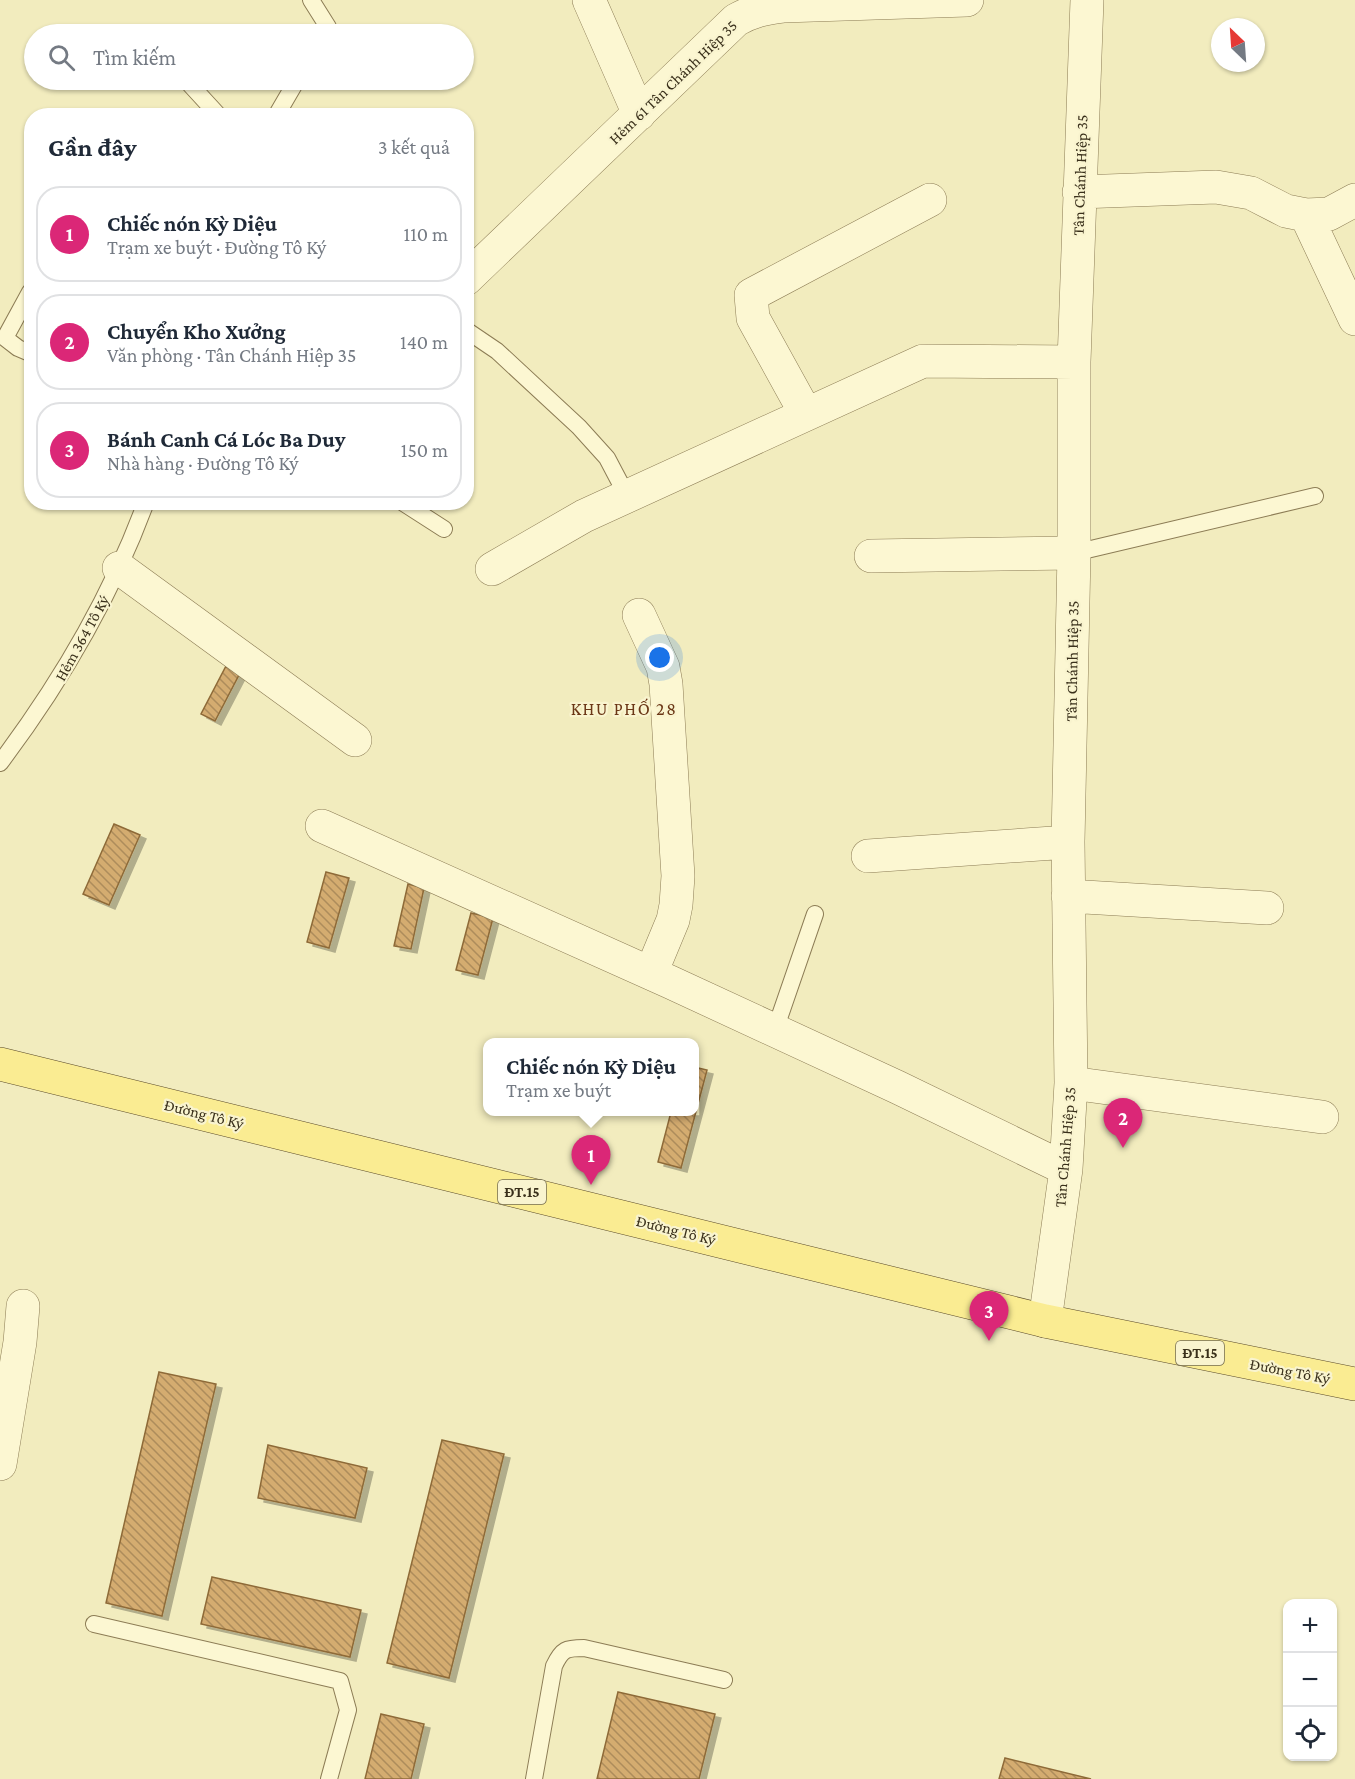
<!DOCTYPE html>
<html lang="vi">
<head>
<meta charset="utf-8">
<style>
  body { margin:0; font-family:"Crimson Pro",serif; background:#f6f6f7; color:#1f2937 }
  .controls { position:absolute; right:18px; bottom:18px; display:grid; overflow:hidden; border-radius:12px; box-shadow:0 2px 4px #0004 }
  .controls button { width:54px; height:54px; display:grid; place-items:center; padding:0; border:0; border-bottom:2px solid #e0e1e3; background:#fff; color:#1f2937; font:30px sans-serif }
  .compass { position:absolute; left:1211px; top:18px; width:54px; height:54px; border-radius:50%; background:#fff; box-shadow:0 2px 4px #0004; rotate:335deg }
  .you { position:absolute; left:660px; top:658px; width:21px; height:21px; margin:-15px; border:4px solid #fff; border-radius:50%; background:#1a73e8; box-shadow:0 0 0 9px #1a73e833 }
  .badge { display:grid; place-items:center; width:39px; height:39px; border-radius:50%; background:#db2777; color:#fff; font-size:20px; font-weight:700 }
  .pin { position:absolute; translate:-50% -50px; filter:drop-shadow(0 2px 3px #0008) }
  .pin::after { content:''; position:absolute; top:32px; width:21px; height:18px; background:inherit; clip-path:polygon(0 0,100% 0,50% 100%) }
  .popup { position:absolute; left:483px; top:1038px; width:216px; height:78px; box-sizing:border-box; display:grid; place-content:center; border-radius:12px; background:#fff; filter:drop-shadow(0 2px 4px #0005); font-size:20px; white-space:nowrap; color:#747a83 }
  .popup b { font-size:22px; color:#1f2937 }
  .popup::after { content:''; position:absolute; left:50%; top:100%; margin-left:-12px; border:12px solid transparent; border-top-color:#fff }
  .list { margin:0; padding:0; list-style:none }
  h2 { display:flex; justify-content:space-between; align-items:center; height:78px; margin:0; padding:0 24px; font-size:26px }
  h2 small { font-size:20px; font-weight:400; color:#747a83 }
  .list li { display:grid; grid-template-columns:39px 1fr auto; gap:18px; align-items:center; box-sizing:border-box; height:96px; margin:0 12px 12px; padding:0 12px; border:2px solid #e0e1e3; border-radius:24px }
  .list b { display:block; font-size:22px; white-space:nowrap }
  .list p { margin:0; font-size:20px; white-space:nowrap; color:#747a83 }
  .list em { font-size:20px; font-style:normal; color:#747a83 }
  .icon { flex:none; width:33px; height:33px; fill:none; stroke:currentColor; stroke-width:2; stroke-linecap:round; stroke-linejoin:round }
  .map { position:relative; flex:none; width:1355px; height:1779px; overflow:hidden }
  .search { position:absolute; background:#fff; box-shadow:0 2px 4px #0004; left:24px; top:24px; width:450px; height:66px; display:flex; align-items:center; gap:15px; box-sizing:border-box; padding:0 21px; border-radius:33px; color:#747a83; font-size:22px }
  .panel { position:absolute; background:#fff; box-shadow:0 2px 4px #0004; left:24px; top:108px; width:450px; height:402px; border-radius:24px }
  .map>svg:first-child { display:block }
  .building { fill:url(#building-back-hatch); stroke:#8e6a38; stroke-width:1.5; filter:url(#shadow) }
  .lines { fill:none; stroke-linecap:round; stroke-linejoin:round }
  .service-casing { stroke:#8c7c55; stroke-width:18 }
  .minor-casing { stroke:#8c7c55; stroke-width:34 }
  .primary-casing { stroke:#59492a; stroke-width:34 }
  .service { stroke:#fcf7d2; stroke-width:16 }
  .minor { stroke:#fcf7d2; stroke-width:33 }
  .primary { stroke:#faec92; stroke-width:33 }
  .labels { text-anchor:middle; dominant-baseline:central; stroke-width:4.5; stroke-linejoin:round; paint-order:stroke }
  .shield { fill:#f9f4cf; stroke:#736b51; stroke-width:1.5 }
  .shield-label { font-size:15px; font-weight:bold; fill:#3a301b }
  .street-label { font-size:16px; fill:#3a301b; stroke:#f9f4cf }
  .neighbourhood-label { font-size:18px; letter-spacing:1.5px; fill:#6b3716; stroke:#f9f4cf }
</style>
</head>
<body>
<div class="map">
<svg width="1355" height="1779" viewBox="0 0 1355 1779">
  <defs>
    <pattern id="building-back-hatch" width="6" height="6" patternUnits="userSpaceOnUse" patternTransform="scale(1.5)"><rect width="6" height="6" fill="#d4ac70"/><path d="M-1 5l2 2M0 0l6 6M5-1l2 2" fill="none" stroke="#ad8c5b"/></pattern>
    <filter id="shadow"><feDropShadow dx="6" dy="4" stdDeviation="0" flood-color="#0004"/></filter>
  </defs>
  <rect width="100%" height="100%" fill="#f2ecbe"/>
  <path class="building" d="M226,666L240,673L215,721L201,714Z
    M114,824L140,835L109,905L83,894Z
    M326,872L349,878L329,948L307,942Z
    M408,884L424,888L411,949L394,946Z
    M471,913L493,918L478,975L456,970Z
    M694,1067L707,1070L681,1168L658,1162L671,1112H694Z
    M159,1372L216,1384L162,1616L106,1603Z
    M442,1440L504,1454L449,1678L387,1663Z
    M268,1445L367,1468L355,1518L258,1498Z
    M212,1577L361,1610L350,1657L201,1624Z
    M618,1692L715,1714L699,1779H597Z
    M381,1714L424,1724L411,1779H365Z
    M1005,1758L1091,1779H999Z"/>
  <g class="lines">
    <g class="service-casing">
      <path id="service" d="M311,0L328,27L323,34
        M186,80L219,116
        M276,116L297,80
        M30,292L5,338L18,348L32,354
        M466,330L497,351L579,427L607,458L627,496
        M402,502L444,529
        M1074,553L1315,496
        M0,763C61,682 111,597 146,502
        M775,1030L815,914
        M94,1624L340,1681L348,1710L329,1779
        M534,1779L554,1666C562,1649 566,1648 584,1648L724,1680"/>
    </g>
    <g class="minor-casing">
      <path id="minor" d="M589,0L639,114
        M1079,192L1216,187L1251,193L1286,211L1306,215L1329,214L1355,200
        M1306,215L1355,319
        M466,279L736,20C752,11 765,8 783,6L967,0
        M806,414L753,318L751,295L930,200
        M871,556L1074,553
        M119,568L355,740
        M492,569L584,516L923,361L1074,362
        M639,615L663,667L666,684L678,876L676,905L673,920L651,973
        M322,826L670,982L897,1087L1066,1169
        M868,856L1068,842
        M1068,896L1267,908
        M1071,1083L1322,1117
        M1045,1321L1066,1169L1071,1083L1068,842L1074,553V362L1087,0
        M0,1464L20,1342L23,1306"/>
    </g>
    <g class="primary-casing">
      <path id="primary" d="M0,1064L1045,1321L1355,1384"/>
    </g>
    <use href="#service" class="service"/>
    <use href="#minor" class="minor"/>
    <use href="#primary" class="primary"/>
  </g>
  <g class="labels">
    <g class="shield">
      <rect x="498" y="1180" width="48" height="24" rx="4.5"/>
      <rect x="1176" y="1341" width="48" height="24" rx="4.5"/>
    </g>
    <g class="shield-label">
      <text x="522" y="1192">ĐT.15</text>
      <text x="1200" y="1353">ĐT.15</text>
    </g>
    <g class="street-label">
      <text transform="translate(673 82) rotate(-44)">Hẻm 61 Tân Chánh Hiệp 35</text>
      <text transform="translate(1080 175) rotate(-88)">Tân Chánh Hiệp 35</text>
      <text transform="translate(82 638) rotate(-61)">Hẻm 364 Tô Ký</text>
      <text transform="translate(1072 661) rotate(-89)">Tân Chánh Hiệp 35</text>
      <text transform="translate(204 1114) rotate(14)">Đường Tô Ký</text>
      <text transform="translate(1065 1147) rotate(-85)">Tân Chánh Hiệp 35</text>
      <text transform="translate(676 1230) rotate(14)">Đường Tô Ký</text>
      <text transform="translate(1290 1371) rotate(11)">Đường Tô Ký</text>
    </g>
    <g class="neighbourhood-label">
      <text x="624" y="709">KHU PHỐ 28</text>
    </g>
  </g>
</svg>
<div class="controls">
<button>+</button>
<button>−</button>
<button><svg class="icon" aria-label="locate" viewBox="0 0 24 24"><circle cx="12" cy="12" r="6"/><path d="M12 2v4M12 18v4M2 12h4M18 12h4"/></svg></button>
</div>
<svg class="compass" viewBox="-18 -18 36 36"><path d="M0-13l5 13h-10z" fill="#e53935"/><path d="M0 13l5-13h-10z" fill="#747a83"/></svg>
<div class="you"></div>
<div class="pin badge" style="left:591px;top:1185px">1</div>
<div class="popup"><b>Chiếc nón Kỳ Diệu</b>Trạm xe buýt</div>
<div class="pin badge" style="left:1123px;top:1148px">2</div>
<div class="pin badge" style="left:989px;top:1341px">3</div>
<div class="search"><svg class="icon" aria-label="search" viewBox="0 0 24 24"><circle cx="10" cy="10" r="6"/><path d="M15 15l6 6"/></svg>Tìm kiếm</div>
<section class="panel">
<h2>Gần đây<small>3 kết quả</small></h2>
<ul class="list">
<li><span class="badge">1</span><div><b>Chiếc nón Kỳ Diệu</b><p>Trạm xe buýt · Đường Tô Ký</p></div><em>110 m</em></li>
<li><span class="badge">2</span><div><b>Chuyển Kho Xưởng</b><p>Văn phòng · Tân Chánh Hiệp 35</p></div><em>140 m</em></li>
<li><span class="badge">3</span><div><b>Bánh Canh Cá Lóc Ba Duy</b><p>Nhà hàng · Đường Tô Ký</p></div><em>150 m</em></li>
</ul>
</section>
</div>
</body>
</html>
